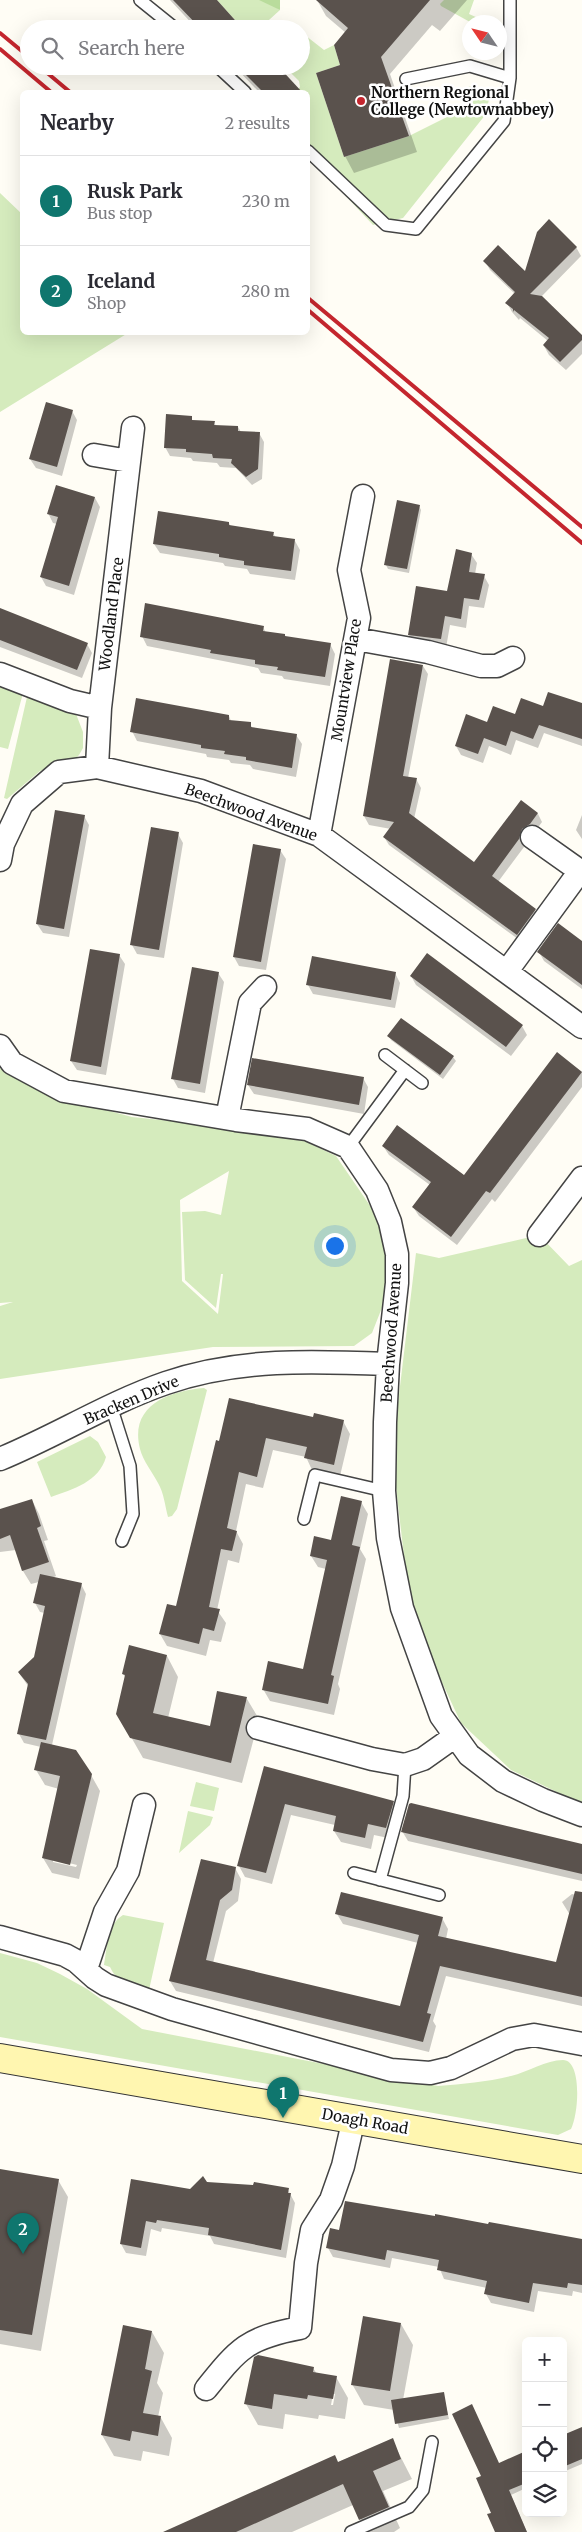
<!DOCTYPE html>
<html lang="en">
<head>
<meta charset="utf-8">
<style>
  body { margin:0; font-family:Merriweather,serif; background:#f2f2f3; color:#2b2b33 }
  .controls { position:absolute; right:15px; bottom:15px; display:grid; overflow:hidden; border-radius:8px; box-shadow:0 5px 20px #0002 }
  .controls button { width:45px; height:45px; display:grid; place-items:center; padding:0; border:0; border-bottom:1px solid #e1e1e2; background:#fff; color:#2b2b33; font:25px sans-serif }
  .compass { position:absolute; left:462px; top:15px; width:45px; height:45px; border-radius:50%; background:#fff; box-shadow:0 5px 20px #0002; rotate:305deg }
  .you { position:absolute; left:334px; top:1245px; width:18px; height:18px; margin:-12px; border:4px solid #fff; border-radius:50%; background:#1a73e8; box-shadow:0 0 0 8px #1a73e833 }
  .badge { display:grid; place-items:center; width:32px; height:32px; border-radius:50%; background:#0f766e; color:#fff; font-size:16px; font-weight:700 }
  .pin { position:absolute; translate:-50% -41px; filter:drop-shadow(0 1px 2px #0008) }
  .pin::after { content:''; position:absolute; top:26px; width:18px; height:15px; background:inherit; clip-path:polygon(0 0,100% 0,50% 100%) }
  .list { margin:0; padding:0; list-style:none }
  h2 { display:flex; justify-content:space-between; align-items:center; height:65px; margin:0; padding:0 20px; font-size:21px }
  h2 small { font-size:16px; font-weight:400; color:#7c7c81 }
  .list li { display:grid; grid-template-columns:32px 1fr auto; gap:15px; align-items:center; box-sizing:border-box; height:90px; padding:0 20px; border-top:1px solid #e1e1e2 }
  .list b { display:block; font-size:19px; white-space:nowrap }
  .list p { margin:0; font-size:16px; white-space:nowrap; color:#7c7c81 }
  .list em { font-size:16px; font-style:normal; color:#7c7c81 }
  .icon { flex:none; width:28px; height:28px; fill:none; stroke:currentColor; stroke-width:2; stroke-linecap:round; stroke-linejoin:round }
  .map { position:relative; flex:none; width:582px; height:2532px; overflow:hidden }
  .search { position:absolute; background:#fff; box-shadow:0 5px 20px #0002; left:20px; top:20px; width:290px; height:55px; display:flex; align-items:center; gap:12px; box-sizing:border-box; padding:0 18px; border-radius:28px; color:#7c7c81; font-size:19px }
  .panel { position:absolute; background:#fff; box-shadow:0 5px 20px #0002; left:20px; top:90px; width:290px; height:245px; border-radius:8px }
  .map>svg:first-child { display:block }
  .green { fill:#d5ebbd; fill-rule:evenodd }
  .forest { fill:#b9dc9c }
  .shadow { fill:#0003; fill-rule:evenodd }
  .building { fill:#5a524d }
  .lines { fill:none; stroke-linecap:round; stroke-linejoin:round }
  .lane-casing { stroke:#444; stroke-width:14 }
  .street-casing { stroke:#444; stroke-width:25 }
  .secondary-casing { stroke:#333; stroke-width:30 }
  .lane { stroke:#fff; stroke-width:11 }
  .street { stroke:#fff; stroke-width:22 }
  .secondary { stroke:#fff6b0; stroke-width:28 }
  .rail { stroke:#c4262e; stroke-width:4 }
  .poi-dot { fill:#c4262e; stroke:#fff; stroke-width:2 }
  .labels { text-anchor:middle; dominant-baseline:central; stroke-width:5; stroke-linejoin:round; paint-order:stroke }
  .poi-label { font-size:15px; font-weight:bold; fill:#111; stroke:#fff; text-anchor:start }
  .street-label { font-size:15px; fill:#111; stroke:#fff }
</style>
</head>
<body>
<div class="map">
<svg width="582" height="2532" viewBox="0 0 582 2532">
  <rect width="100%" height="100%" fill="#fffdf5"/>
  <path class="green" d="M217,0H265L280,10L259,29H243Z
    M444,0H474L469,14L487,22H470L441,6L440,4Z
    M301,32L324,50L334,45L340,65L316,73L344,157L409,136L471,105L466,88L471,86L483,90L489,99L486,114L403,218L373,225L308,156V92H296L300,87L299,81L284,66H301V47L304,43L301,41Z
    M0,193L22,214V332L128,333L0,412Z
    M0,685L23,693L8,749L0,747Z
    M27,697L76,714L83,732V748L79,755L74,760L40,771L7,799L4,798Z
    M12,1063L76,1102L132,1117L288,1133L336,1156L386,1229L385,1300L372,1333L354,1346L213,1347L0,1379V1306L13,1302L0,1303V1069ZM229,1171L221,1215L205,1211L182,1212L185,1280L216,1308L221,1274H223L218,1314L182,1281L180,1200Z
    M539,1235L569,1266L582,1260V1804L511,1770L461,1723L411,1616L392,1453L416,1253L439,1258Z
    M204,1388L207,1390L177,1509L172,1516L168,1517C165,1506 164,1493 158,1483C153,1473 143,1461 140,1449C129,1406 168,1391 204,1388Z
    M90,1436L98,1442L106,1457C99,1482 73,1489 51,1497L37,1462Z
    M196,1782L219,1788L214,1811L190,1806Z
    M188,1811L213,1817L210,1825L179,1853Z
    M123,1915L164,1923L149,1990C133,1985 117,1983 110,1967L104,1965C107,1950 107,1924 123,1915Z
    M0,1953L37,1963L60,1974L87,1989L142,2029L438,2086C463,2084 487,2082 511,2076C528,2072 546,2060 563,2060C582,2060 579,2113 571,2129L558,2135L0,2037Z"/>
  <path class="forest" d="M259,0H280V10Z"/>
  <path class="shadow" d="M170,0H215L242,29H197Z
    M317,0H467L440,31L432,25L390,74L417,152L354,173L345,156L342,66L346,33L326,16Z
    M234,66H276L298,92H259Z
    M576,247L581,256L541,297L582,336V354L566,370L549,355L544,346L548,341L520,318L519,320L512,312L507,303L515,294L490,270L485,261L525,273Z
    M72,411L77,420L62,476L36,468L30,459Z
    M191,418L193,421L214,422L216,426L238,427L241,432L259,433L264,442L262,479L252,485L236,468L220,467L217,463L193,461L191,458L170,456L165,447Z
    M95,498L100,507L74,595L46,586L41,577L57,524L53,523L48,513Z
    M419,506L421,510L409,573L388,569L386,565Z
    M159,513L229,523L231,527L273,533L276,538L295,541L300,550L295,580L250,574L247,569L225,566L223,563L160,553L154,544Z
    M471,554L477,563L475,574L484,576L489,585L484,608L469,606L466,628L450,625L446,648L414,644L409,635L448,592Z
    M0,610L87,644L92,653L82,678L0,647Z
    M263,627L266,633L285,635L286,638L330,644L335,654L330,686L284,679L282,676L261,673L258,668L147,646L142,636Z
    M423,666L428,674L408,778L416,779L421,788L414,819L475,864L521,802L538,814L542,822L534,833L526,838L524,847L498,882L535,910L540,919L522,942L389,845L384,837L391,829L369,825L364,816Z
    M582,705V746L544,733L538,748L516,740L511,755L489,746L483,763L461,755L456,746L488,724L544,708Z
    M229,716L231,721L250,724L253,729L296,735L302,744L296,777L253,769L250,765L231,763L229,760L207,757L206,754L137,741L132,731Z
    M582,815V839L576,830Z
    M84,816L89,825L69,937L43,933L37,924Z
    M178,834L183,843L164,958L137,954L132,945Z
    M280,850L286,859L266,970L239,966L234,957Z
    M582,943V989L544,961L539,952Z
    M119,955L125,964L106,1075L77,1070L71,1061Z
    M218,973L224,982L205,1093L178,1088L173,1079Z
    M395,973L400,983L395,1008L313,994L308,985Z
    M411,976L522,1026L527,1035L511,1056L416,985Z
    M389,1036L453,1057L456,1061L443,1079L391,1040Z
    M557,1053L582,1072V1087L495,1202L492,1199L457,1245L419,1216L413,1207L430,1185L389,1155L383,1146L465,1176Z
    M363,1078L368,1087L364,1114L254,1094L248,1085Z
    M313,1419L343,1421L350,1434L340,1476L312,1470L306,1457L273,1450L263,1488L246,1484L236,1531L243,1544L239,1563L228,1560L217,1610L226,1623L221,1642L210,1640L206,1656L167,1646L160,1634L177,1608L217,1442Z
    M32,1500L39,1514L48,1540L44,1541L56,1576L52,1578L81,1584L86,1594L52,1745L91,1775L100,1791L79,1879L52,1873L43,1858L59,1789L45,1785L36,1770L41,1747L24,1743L19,1734L28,1686L19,1673L35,1658L45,1613L40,1612L35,1603L39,1582L31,1584L23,1571L16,1550L0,1552V1511ZM53,1859L77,1865L76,1867L53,1862Z
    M361,1502L368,1514L360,1549L366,1559L338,1684L340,1689L334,1715L270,1701L263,1689L304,1670L326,1569L318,1567L311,1556L332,1541Z
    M167,1656L178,1677L168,1718L211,1727L247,1699L259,1719L242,1783L143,1758L118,1714L126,1678L123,1674Z
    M265,1768L393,1802L400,1813L393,1839L374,1835L371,1849L341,1842L334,1831L335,1825L291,1815L272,1884L245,1877L239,1866Z
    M402,1831L582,1845V1881L408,1841Z
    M235,1868L241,1879L238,1901L226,1911L213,1963L401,2007L418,1943L343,1924L337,1914L442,1918L448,1929L446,1939L557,1964L570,1915L562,1902L572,1894L582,1896V2006L446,1976L433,2021L436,2026L429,2052L176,1991L170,1981Z
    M0,2170L58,2180L68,2197L41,2351L0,2344Z
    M132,2180L190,2191L206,2183L288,2190L295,2203L286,2258L214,2244L210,2236L162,2228L161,2232L151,2229L146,2256L126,2253L121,2244Z
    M489,2225L582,2240V2293L573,2291L572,2296L538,2291L534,2312L491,2303L486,2294L487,2288L444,2279L439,2267L392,2258L390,2268L333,2257L328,2248L340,2232Z
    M401,2324L413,2345L403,2400L443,2393L449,2419L399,2428L394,2410L364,2405L352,2384Z
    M152,2332L164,2353L157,2383L163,2393L158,2417L161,2418L172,2438L169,2456L143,2451L141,2461L114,2456L102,2435Z
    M313,2368L317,2374L336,2377L348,2398L345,2419L319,2415L318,2419L285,2414L283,2429L258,2425L246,2404ZM333,2394H335L333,2405H331Z
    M582,2428V2464L563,2472V2436Z
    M392,2440L412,2479L383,2491L400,2528L394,2532H367L353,2505L292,2532H166Z
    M526,2452V2488L511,2495L527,2532H496L483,2477L499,2464Z"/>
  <path class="building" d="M173,0H217L243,29H201Z
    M316,0H430L381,57L409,136L344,157L316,73L340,65L334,45L348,28Z
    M237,66H278L302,92H263Z
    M549,219L577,247L530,294L542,296L582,335V340L560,362L543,345L549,338L514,310L513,312V309L505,303L515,292L483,261L498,245L525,271L537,232Z
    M46,402L73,410L57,467L29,459Z
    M166,414L192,416V420L215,421L214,425L238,426V431L260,432L258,469L246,477L231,463L232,459L213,458L212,454L186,452V449L164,448Z
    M56,485L95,497L69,586L40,577L58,517L47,514Z
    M397,500L420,505L407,569L384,565Z
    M158,511L229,522V525L274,532L273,536L295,539L291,571L244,565V561L219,557V554L153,544Z
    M456,549L472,553L469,572L485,574L479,600L464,598L461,619L445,616L441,639L408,635L416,586L447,591Z
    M145,603L264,626L263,631L285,634V636L331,643L325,677L277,670L278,667L255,664V660L210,653L211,650L140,637Z
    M0,608L88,643L77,670L0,640Z
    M390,659L423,665L403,776L417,778L409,813L474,862L521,800L538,813L530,824L522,829L519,839L492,876L536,909L517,935L383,837L394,822L363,816Z
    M548,692L582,703V739L539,725L533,739L511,731L506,746L484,738L478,754L455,746L466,714L487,722L493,706L515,714L521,698L543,706Z
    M136,698L229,715V720L251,722V727L297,734L292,768L246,760V757L224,754L225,751L201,748V745L130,732Z
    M55,810L85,815L64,929L36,924Z
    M151,827L179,832L159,950L130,945Z
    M253,844L281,849L261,962L233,957Z
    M558,923L582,941V985L537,952Z
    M90,949L120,954L101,1067L70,1061Z
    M427,953L523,1025L506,1047L410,976Z
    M312,956L396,972L391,1000L306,985Z
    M192,967L219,972L200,1084L171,1079Z
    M401,1018L454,1056L440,1075L387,1036Z
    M557,1052L582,1072L490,1193L486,1191L451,1237L412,1207L431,1182L382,1146L397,1125L464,1175Z
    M252,1058L364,1077L359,1105L247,1085Z
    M229,1398L313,1417L314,1413L344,1420L334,1465L304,1458L307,1447L266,1438L257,1477L239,1472L227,1528L237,1531L232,1551L221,1549L209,1607L220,1609L214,1631L203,1628L199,1644L159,1634L167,1604L176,1606L216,1440L219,1441Z
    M341,1496L362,1501L352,1545L360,1547L331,1675L334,1676L328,1704L262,1690L268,1661L303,1669L327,1560L310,1556L314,1536L331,1540Z
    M32,1499L41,1526L37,1528L49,1562L22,1571L10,1535L0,1539V1509Z
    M40,1574L82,1583L46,1740L17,1734L28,1684L18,1672L34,1657L45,1606L33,1603Z
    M129,1645L167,1655L153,1713L210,1726L217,1691L247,1697L231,1763L130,1738L116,1714L125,1675L122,1674Z
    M41,1742L76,1750L92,1774L70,1865L42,1858L60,1776L34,1770Z
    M264,1766L394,1801L386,1828L368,1824L365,1838L333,1831L336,1816L285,1804L266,1873L237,1866Z
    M411,1803L582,1844V1874L401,1832L409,1804Z
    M201,1859L236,1867L232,1890L220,1900L206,1960L400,2006L419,1935L335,1914L341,1892L443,1917L438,1936L556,1962L575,1891L582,1892V1997L440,1966L427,2013L431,2014L423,2042L169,1981Z
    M0,2169L59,2179L32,2335L0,2330Z
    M203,2176L207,2182L253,2185L254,2182L289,2188L288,2193H291L281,2250L208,2235L209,2228L157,2220L156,2223L146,2221L141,2248L120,2244L131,2179L190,2189Z
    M345,2201L435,2216V2214L488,2224L489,2222L582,2239V2285L568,2283L567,2288L533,2283L529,2303L484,2294L487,2281L437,2270L439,2260L387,2250L385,2260L326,2248L330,2228L339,2230Z
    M363,2316L401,2323L390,2391L351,2385Z
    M123,2325L152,2331L145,2369L152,2371L143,2413L161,2416L158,2436L132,2431L130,2441L101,2435Z
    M258,2355L314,2367L313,2372L337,2376L333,2399L308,2395L307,2399L274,2394L272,2409L244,2404L254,2357Z
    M444,2392L448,2415L395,2424L391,2400Z
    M472,2404L499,2463L526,2451V2483L509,2490L527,2532H495L487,2514L491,2513L476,2478L481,2476L452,2414Z
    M582,2427V2459L563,2467V2435Z
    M393,2438L401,2459L373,2471L389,2507L359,2520L343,2484L236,2532H163L335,2455L338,2462Z"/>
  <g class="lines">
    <g class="lane-casing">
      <path id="lane" d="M140,0L176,29
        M217,66L245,92
        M406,79L470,66L510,78
        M308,151L386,225L416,229L504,121L510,78V0
        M385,1055L422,1083
        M348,1147L405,1070
        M111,1406L130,1466L133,1514L122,1541
        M304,1519L315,1475L384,1491
        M354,1873L439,1895
        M380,1880L403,1796L405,1765
        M351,2532L409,2507L423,2490L432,2442"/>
    </g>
    <g class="street-casing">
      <path id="street" d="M94,455L129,461
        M356,639L428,652L481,666H497L513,658
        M0,674L70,701L100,708
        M97,767L100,708L133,428
        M319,835L359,618L349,570L363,496
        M0,860L3,844L22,804L59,772L97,767L201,791L319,835L582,1027
        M507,971L580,871L532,837
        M0,1046L12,1063L64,1091L236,1120L307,1129L348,1147L377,1190L390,1222L397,1254V1283L388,1364L385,1422L384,1491L388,1538L402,1608L441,1716L469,1755L503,1781L543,1800L582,1815
        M227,1118L250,1003L265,987
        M539,1235L582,1178
        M0,1459C56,1436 108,1403 166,1383C238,1358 313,1361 388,1364
        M258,1728L372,1759L405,1765L423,1759L454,1737
        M0,1937L65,1955L76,1961L95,1978L106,1985L172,2009L391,2070L430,2073L451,2068L512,2039L534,2035L582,2044
        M86,1969L105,1912L128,1871L144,1805
        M206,2389C239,2348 247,2338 300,2328L306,2263L312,2230L331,2200L343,2166L354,2118"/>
    </g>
    <g class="secondary-casing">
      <path id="secondary" d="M0,2058L582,2159"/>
    </g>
    <use href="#lane" class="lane"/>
    <use href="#street" class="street"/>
    <use href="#secondary" class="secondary"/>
    <path class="rail" d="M0,33L29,57
      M0,49L51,92
      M39,66L70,92
      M308,298L582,527
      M308,310L582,543"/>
  </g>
  <circle class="poi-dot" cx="361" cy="101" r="5"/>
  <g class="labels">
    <g class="poi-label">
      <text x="371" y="92">Northern Regional<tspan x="371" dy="17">College (Newtownabbey)</tspan></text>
    </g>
    <g class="street-label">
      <text transform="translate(111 614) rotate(-83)">Woodland Place</text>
      <text transform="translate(346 680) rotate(-81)">Mountview Place</text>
      <text transform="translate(251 812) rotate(20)">Beechwood Avenue</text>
      <text transform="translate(391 1333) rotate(-86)">Beechwood Avenue</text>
      <text transform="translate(131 1400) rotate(-23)">Bracken Drive</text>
      <text transform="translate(365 2121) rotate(10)">Doagh Road</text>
    </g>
  </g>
</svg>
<div class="controls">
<button>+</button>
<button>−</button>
<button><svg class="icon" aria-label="locate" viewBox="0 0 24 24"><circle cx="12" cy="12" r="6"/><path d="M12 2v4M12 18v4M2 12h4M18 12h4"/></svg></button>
<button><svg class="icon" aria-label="layers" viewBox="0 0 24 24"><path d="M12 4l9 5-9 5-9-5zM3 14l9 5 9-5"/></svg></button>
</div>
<svg class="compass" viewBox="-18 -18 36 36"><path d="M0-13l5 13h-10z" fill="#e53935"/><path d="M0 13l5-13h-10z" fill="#7c7c81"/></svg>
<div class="you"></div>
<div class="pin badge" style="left:283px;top:2118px">1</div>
<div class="pin badge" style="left:23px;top:2254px">2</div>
<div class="search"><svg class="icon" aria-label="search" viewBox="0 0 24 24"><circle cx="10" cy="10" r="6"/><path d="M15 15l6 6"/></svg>Search here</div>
<section class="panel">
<h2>Nearby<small>2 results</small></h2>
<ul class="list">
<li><span class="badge">1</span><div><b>Rusk Park</b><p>Bus stop</p></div><em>230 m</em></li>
<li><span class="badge">2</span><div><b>Iceland</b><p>Shop</p></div><em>280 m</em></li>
</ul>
</section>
</div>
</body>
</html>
